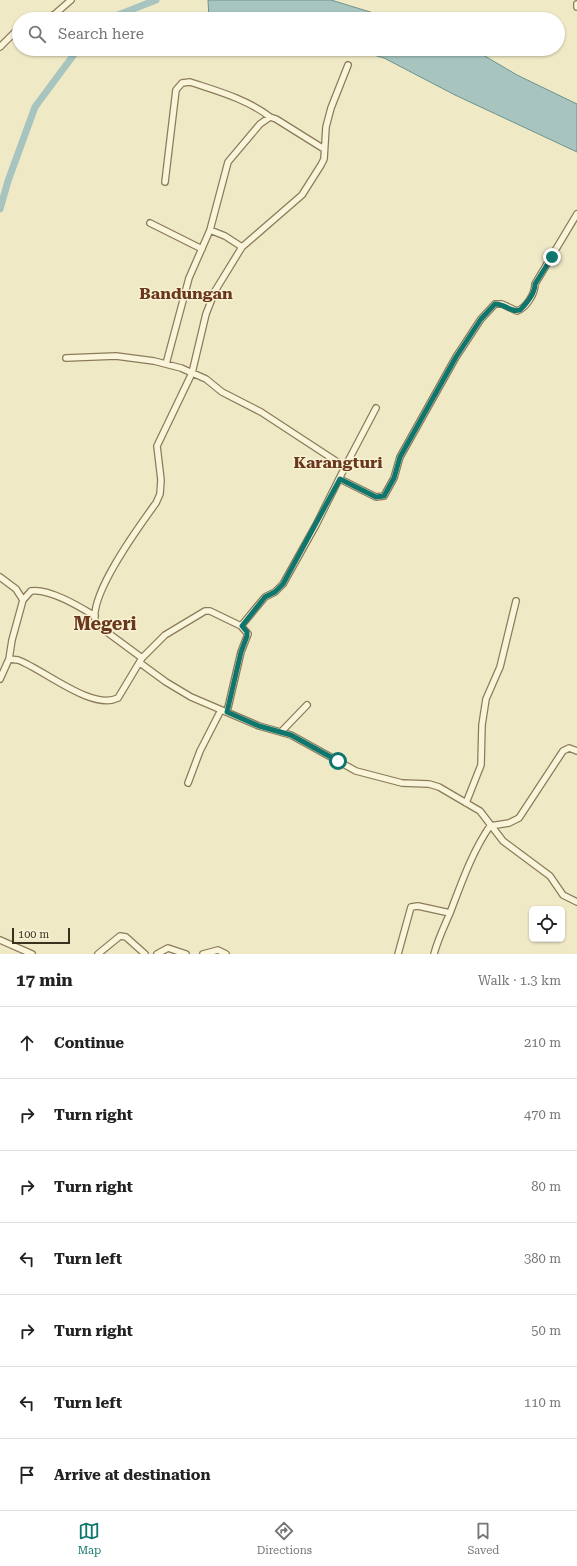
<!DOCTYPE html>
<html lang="en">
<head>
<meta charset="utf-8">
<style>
  body { margin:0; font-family:"Roboto Serif",serif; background:#f6f6f6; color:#222 }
  .controls { position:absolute; right:12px; bottom:12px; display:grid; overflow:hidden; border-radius:6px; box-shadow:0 1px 3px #0004 }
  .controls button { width:36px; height:36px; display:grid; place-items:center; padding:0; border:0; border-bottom:1px solid #e0e0e0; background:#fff; color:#222; font:20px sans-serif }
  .scale { position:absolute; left:12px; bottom:10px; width:58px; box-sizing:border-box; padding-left:4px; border:2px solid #3c311f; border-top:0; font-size:11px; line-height:14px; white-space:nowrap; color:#3c311f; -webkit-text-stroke:3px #f7f2d6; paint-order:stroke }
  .stop { position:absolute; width:12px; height:12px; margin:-9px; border:3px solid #0f766e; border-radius:50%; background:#fff }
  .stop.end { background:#0f766e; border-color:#fff; box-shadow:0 1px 4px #0008 }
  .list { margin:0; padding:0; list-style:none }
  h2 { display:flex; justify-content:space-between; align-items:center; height:52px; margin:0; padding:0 16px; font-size:17px }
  h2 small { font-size:13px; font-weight:400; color:#767676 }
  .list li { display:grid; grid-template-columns:26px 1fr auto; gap:12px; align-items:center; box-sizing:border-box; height:72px; padding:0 16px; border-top:1px solid #e0e0e0 }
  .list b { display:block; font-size:15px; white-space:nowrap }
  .list em { font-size:13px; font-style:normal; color:#767676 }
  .icon { flex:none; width:22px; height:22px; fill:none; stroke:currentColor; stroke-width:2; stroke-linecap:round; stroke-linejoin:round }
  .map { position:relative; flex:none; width:577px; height:954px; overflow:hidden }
  .search { position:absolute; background:#fff; box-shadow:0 1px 3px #0004; left:12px; right:12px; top:12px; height:44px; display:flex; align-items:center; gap:10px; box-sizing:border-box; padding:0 14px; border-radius:22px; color:#767676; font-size:15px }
  .sheet { height:556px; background:#fff }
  nav { display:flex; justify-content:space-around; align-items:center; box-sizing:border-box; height:56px; border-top:1px solid #e0e0e0; background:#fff; font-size:11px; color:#767676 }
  nav a { display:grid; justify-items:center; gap:2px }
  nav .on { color:#0f766e }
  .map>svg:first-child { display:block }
  .water { fill:#a7c4bf; stroke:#6d938e }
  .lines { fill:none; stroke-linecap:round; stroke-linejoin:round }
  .river { stroke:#a7c4bf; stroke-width:7 }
  .minor-casing { stroke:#8c7b5a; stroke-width:8 }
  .minor { stroke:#faf4da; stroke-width:5.5 }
  .route { stroke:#0f766e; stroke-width:5 }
  .labels { text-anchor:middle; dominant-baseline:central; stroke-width:3; stroke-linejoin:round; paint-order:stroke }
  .quarter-label { font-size:16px; font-weight:bold; fill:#6a361c; stroke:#f7f2d6 }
  .district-label { font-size:18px; font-weight:bold; fill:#6a361c; stroke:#f7f2d6 }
</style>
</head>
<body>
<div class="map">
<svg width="577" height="954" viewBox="0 0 577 954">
  <rect width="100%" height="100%" fill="#f0e9c6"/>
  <path class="water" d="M208,0H331L393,19H209Z
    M353,49H473L517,75L577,104V152L455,95L384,58Z"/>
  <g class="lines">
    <path class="river" d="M108,19L156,0
      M0,209L8,181L35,107L78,49"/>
    <g class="minor-casing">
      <path id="minor" d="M577,4V7
        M45,19L55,14L71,0
        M0,47L19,28
        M165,182L176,90L182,83L190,82C217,91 247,99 270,117
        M150,223L202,249
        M210,230L228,162L260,124L270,117L276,119L324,149
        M66,358L116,356L154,361L181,368L206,379L222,392L261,412L345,467L316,525L283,584L275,592L265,597L241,626
        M166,364L189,278L210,230L225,236L242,247
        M345,467L376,408
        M340,479L376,497L384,496L394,478L400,457L456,357L481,319L495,304H502L517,311C526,308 535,294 535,284L577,214
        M0,577L16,589L23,600L12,640L9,659
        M23,600L31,591C49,588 80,607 95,616
        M142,658L96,624C86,598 140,525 156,503L160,494L161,480L157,446L192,373L206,314L215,291L242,247L302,195L321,165L324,159L326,127L331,108L348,65
        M140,663L166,682L191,697L259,726L291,735L356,771L402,783L429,784L439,787L480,811L503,841L550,876L563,895L577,902
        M0,679L9,659L18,660C43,669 92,711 118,698L142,658L165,635L205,611H210L241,626L248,634L241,652L227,712
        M281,732L307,705
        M188,783L200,751L221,710
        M466,803L481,765L482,725L486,699L500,667L516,601
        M0,940L32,954
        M98,954L120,936L126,937L145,954
        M157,954L168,948L186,954
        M203,954L218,950L226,954
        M398,954L411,907L418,906L450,913
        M434,954C438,939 444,927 450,913C461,884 472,852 490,826L509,823L519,818L563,751L569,748L577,751"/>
    </g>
    <use href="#minor" class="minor"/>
  </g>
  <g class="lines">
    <path class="route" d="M338,761L291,735L259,726L227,712L241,652L247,636V632L242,626L265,597L275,592L283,584L340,479L376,497L384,496L394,478L400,457L456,357L481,319L495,304C504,303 511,313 520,310C527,303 535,294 535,284L552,257"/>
  </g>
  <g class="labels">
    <g class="quarter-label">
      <text x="186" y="293">Bandungan</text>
      <text x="338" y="462">Karangturi</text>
    </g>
    <g class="district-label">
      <text x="105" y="623">Megeri</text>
    </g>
  </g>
</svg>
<div class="controls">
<button><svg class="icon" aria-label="locate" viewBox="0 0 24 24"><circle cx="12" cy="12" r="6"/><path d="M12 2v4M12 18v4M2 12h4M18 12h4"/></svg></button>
</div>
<div class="scale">100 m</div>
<div class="stop" style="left:338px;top:761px"></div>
<div class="stop end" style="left:552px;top:257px"></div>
<div class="search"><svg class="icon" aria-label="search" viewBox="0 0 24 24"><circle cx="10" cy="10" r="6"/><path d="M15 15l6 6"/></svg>Search here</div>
</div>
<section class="sheet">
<h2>17 min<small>Walk · 1.3 km</small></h2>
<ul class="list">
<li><svg class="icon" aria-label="ahead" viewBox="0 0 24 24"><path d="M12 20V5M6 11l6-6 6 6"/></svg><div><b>Continue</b></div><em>210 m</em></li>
<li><svg class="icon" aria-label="right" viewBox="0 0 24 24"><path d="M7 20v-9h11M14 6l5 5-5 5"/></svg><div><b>Turn right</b></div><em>470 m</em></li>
<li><svg class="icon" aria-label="right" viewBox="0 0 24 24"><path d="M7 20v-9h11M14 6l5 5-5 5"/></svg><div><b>Turn right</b></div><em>80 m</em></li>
<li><svg class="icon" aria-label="left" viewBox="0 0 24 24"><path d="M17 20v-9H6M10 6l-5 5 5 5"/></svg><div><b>Turn left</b></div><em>380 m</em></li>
<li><svg class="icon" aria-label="right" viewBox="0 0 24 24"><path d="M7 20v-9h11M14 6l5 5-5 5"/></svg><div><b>Turn right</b></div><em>50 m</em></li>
<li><svg class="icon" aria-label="left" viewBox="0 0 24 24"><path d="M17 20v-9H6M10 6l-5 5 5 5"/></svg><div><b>Turn left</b></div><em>110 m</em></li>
<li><svg class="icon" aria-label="arrive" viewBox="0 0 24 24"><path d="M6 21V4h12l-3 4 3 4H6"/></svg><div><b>Arrive at destination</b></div></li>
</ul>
</section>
<nav>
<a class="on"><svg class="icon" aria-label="map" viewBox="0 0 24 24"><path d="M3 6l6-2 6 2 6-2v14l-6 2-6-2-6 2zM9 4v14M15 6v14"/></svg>Map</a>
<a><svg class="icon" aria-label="directions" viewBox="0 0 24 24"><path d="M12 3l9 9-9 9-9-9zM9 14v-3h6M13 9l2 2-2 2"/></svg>Directions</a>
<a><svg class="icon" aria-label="saved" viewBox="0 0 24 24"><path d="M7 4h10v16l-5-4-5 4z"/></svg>Saved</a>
</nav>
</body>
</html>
